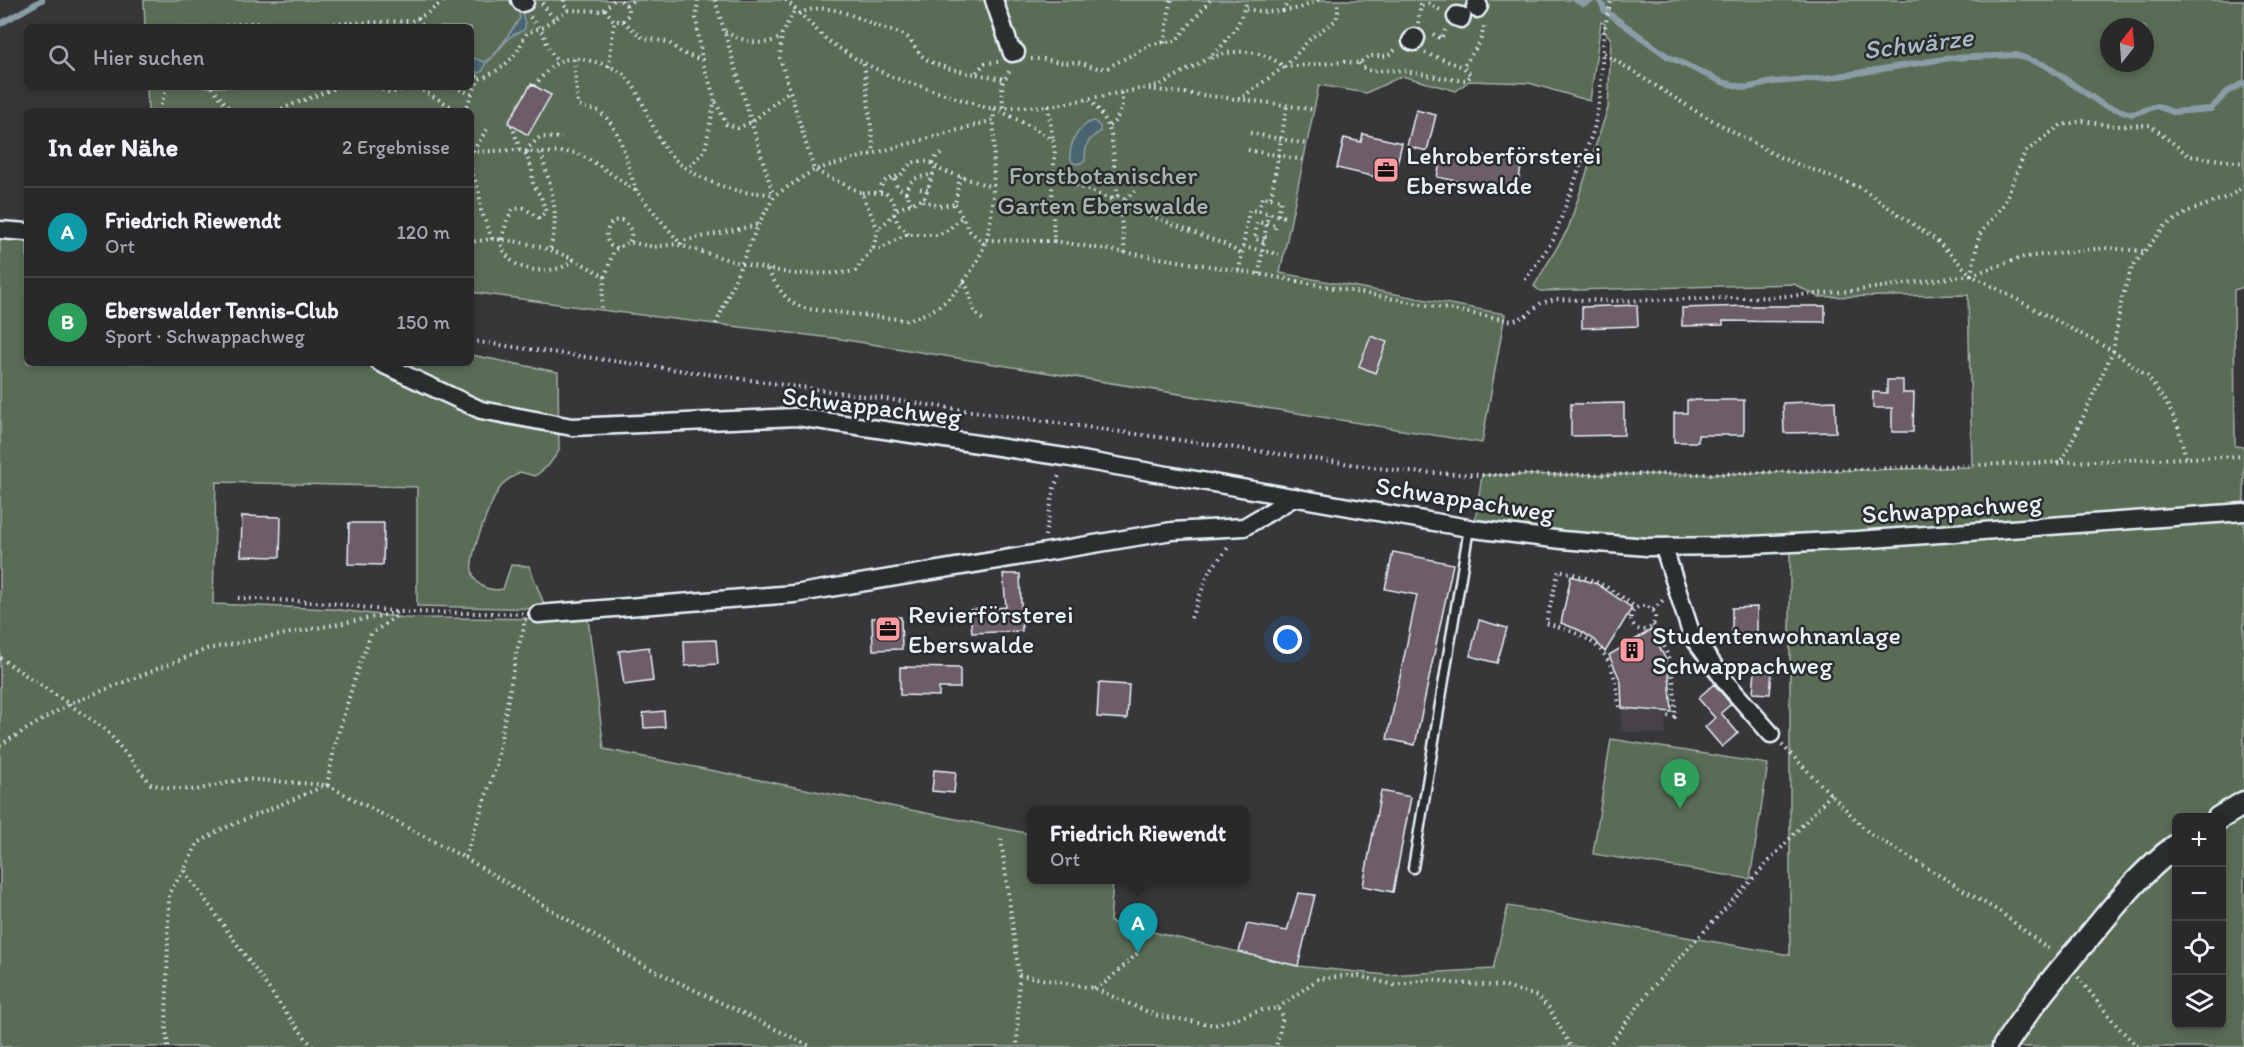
<!DOCTYPE html>
<html lang="de">
<head>
<meta charset="utf-8">
<style>
  body { margin:0; font-family:Itim,sans-serif; background:#313134; color:#f1f3f6 }
  .controls { position:absolute; right:18px; bottom:18px; display:grid; overflow:hidden; border-radius:9px; box-shadow:0 3px 9px #0003 }
  .controls button { width:54px; height:54px; display:grid; place-items:center; padding:0; border:0; border-bottom:2px solid #454548; background:#29292c; color:#f1f3f6; font:30px sans-serif }
  .compass { position:absolute; left:2100px; top:18px; width:54px; height:54px; border-radius:50%; background:#29292c; box-shadow:0 3px 9px #0003; rotate:17deg }
  .you { position:absolute; left:1288px; top:640px; width:21px; height:21px; margin:-15px; border:4px solid #fff; border-radius:50%; background:#1a73e8; box-shadow:0 0 0 9px #1a73e833 }
  .badge { display:grid; place-items:center; width:39px; height:39px; border-radius:50%; background:#ff9aa2; color:#fff; font-size:20px; font-weight:700 }
  .pin { position:absolute; translate:-50% -50px; filter:drop-shadow(0 2px 3px #0008) }
  .pin::after { content:''; position:absolute; top:32px; width:21px; height:18px; background:inherit; clip-path:polygon(0 0,100% 0,50% 100%) }
  .popup { position:absolute; left:1027px; top:806px; width:222px; height:78px; box-sizing:border-box; display:grid; place-content:center; border-radius:9px; background:#29292c; filter:drop-shadow(0 2px 4px #0005); font-size:20px; white-space:nowrap; color:#a5a6a9 }
  .popup b { font-size:22px; color:#f1f3f6 }
  .popup::after { content:''; position:absolute; left:50%; top:100%; margin-left:-12px; border:12px solid transparent; border-top-color:#29292c }
  .list { margin:0; padding:0; list-style:none }
  h2 { display:flex; justify-content:space-between; align-items:center; height:78px; margin:0; padding:0 24px; font-size:26px }
  h2 small { font-size:20px; font-weight:400; color:#a5a6a9 }
  .list li { display:grid; grid-template-columns:39px 1fr auto; gap:18px; align-items:center; box-sizing:border-box; height:90px; padding:0 24px; border-top:2px solid #454548 }
  .list b { display:block; font-size:22px; white-space:nowrap }
  .list p { margin:0; font-size:20px; white-space:nowrap; color:#a5a6a9 }
  .list em { font-size:20px; font-style:normal; color:#a5a6a9 }
  .icon { flex:none; width:33px; height:33px; fill:none; stroke:currentColor; stroke-width:2; stroke-linecap:round; stroke-linejoin:round }
  .map { position:relative; flex:none; width:2244px; height:1047px; overflow:hidden }
  .search { position:absolute; background:#29292c; box-shadow:0 3px 9px #0003; left:24px; top:24px; width:450px; height:66px; display:flex; align-items:center; gap:15px; box-sizing:border-box; padding:0 21px; border-radius:9px; color:#a5a6a9; font-size:22px }
  .panel { position:absolute; background:#29292c; box-shadow:0 3px 9px #0003; left:24px; top:108px; width:450px; height:258px; border-radius:9px }
  .map>svg:first-child { display:block }
  .built { fill:#474248 }
  .green { fill:#5a6c56; stroke:#a1aea7; stroke-width:1.5; fill-rule:evenodd }
  .water { fill:#4b6570; stroke:#8a9da6; stroke-width:1.5 }
  .lines { fill:none; stroke-linecap:round; stroke-linejoin:round }
  .stream { stroke:#8a9da6; stroke-width:6 }
  .building { fill:#6c5d68; stroke:#e8f1f8; stroke-width:1.5 }
  .lane-casing { stroke:#e8f1f8; stroke-width:13 }
  .street-casing { stroke:#e8f1f8; stroke-width:21 }
  .secondary-casing { stroke:#e8f1f8; stroke-width:27 }
  .path { stroke:#e8f1f8; stroke-width:4; stroke-dasharray:1.5 4.5; stroke-linecap:butt }
  .lane { stroke:#2a2d2e; stroke-width:8 }
  .street { stroke:#2a2d2e; stroke-width:16 }
  .secondary { stroke:#2a2d2e; stroke-width:22 }
  .labels { text-anchor:middle; dominant-baseline:central; stroke-width:5; stroke-linejoin:round; paint-order:stroke }
  .poi-label { font-size:26px; fill:#e8f1f8; stroke:#2a2d2e; text-anchor:start }
  .park-label { font-size:26px; fill:#a8b5af; stroke:#2a2d2e }
  .street-label { font-size:26px; fill:#e8f1f8; stroke:#2a2d2e }
  .water-label { font-size:27px; font-style:italic; fill:#a9b9c2; stroke:#2a2d2e }
</style>
</head>
<body>
<div class="map">
<svg width="2244" height="1047" viewBox="0 0 2244 1047">
  <rect width="100%" height="100%" fill="#37373a"/>
  <filter id="ink" filterUnits="userSpaceOnUse"><feTurbulence type="fractalNoise" baseFrequency=".0167" numOctaves="2"/><feDisplacementMap in="SourceGraphic" scale="12" xChannelSelector="R" yChannelSelector="G"/><feConvolveMatrix kernelMatrix="1 2 1 2 8 2 1 2 1" color-interpolation-filters="sRGB"/></filter>
  <g filter="url(#ink)">
    <path class="built" d="M1622,708L1666,712L1665,735L1620,731Z"/>
    <path class="green" d="M144,0H2244V287L2234,290L2235,446L2244,447V506L1849,535L1717,541L1596,536L1475,522L1482,475L1711,474L1972,467L1968,295L1818,297L1794,284L1540,291L1534,286L1568,229L1608,108L1611,39L1604,31L1605,24L1601,22L1590,101L1529,83L1469,81L1456,91L1402,76L1366,93L1319,85L1280,273L1505,314L1482,443L840,339L616,312L471,292V111H148L147,87H471V27H145ZM2109,27H2145V63H2109Z
      M0,236L27,238V363H471V355L558,372L559,451L548,466L535,476L520,472C515,476 508,479 504,483C493,494 469,555 472,570C474,586 489,592 503,589L511,565L529,566L546,609L417,606V487L216,482L213,604L332,609L405,618L588,619L604,749L1031,834L1032,880H1113L1110,922L1298,966L1387,975L1493,969L1508,906L1790,955V552L2244,520V792L2201,817L2176,818V832L2136,865L2000,1030L1990,1047H0Z
      M1611,739L1768,764L1750,879L1593,854Z
      M2244,816V1047H2014L2148,882L2176,857V1024H2222V830Z"/>
    <path class="water" d="M520,8L525,23V29C520,33 512,34 508,39C500,48 495,57 485,64L483,71L479,73L471,70V57L484,62L492,57L503,43L520,18L518,9Z
      M1094,121L1100,126V132C1087,139 1085,147 1085,161C1060,176 1069,126 1094,121Z"/>
    <g class="lines">
      <path class="stream" d="M1576,0L1583,4L1592,0
        M1599,0L1603,6L1604,10L1667,56L1722,82L1746,88L1773,82L1827,78L1950,58L2016,55L2045,65L2103,105L2132,114L2157,106L2173,112L2211,109L2227,92L2244,83
        M0,24L42,0"/>
    </g>
    <path class="building" d="M531,84L551,95L528,135L508,123Z
      M1416,110L1436,115L1427,151L1407,146Z
      M1363,134L1402,143L1393,181L1337,168L1344,138L1361,142Z
      M1472,153L1522,163L1516,193L1437,177L1442,154L1471,160Z
      M1637,305L1638,326L1582,328V307Z
      M1748,306H1825V322L1723,321V325L1682,326V308Z
      M1371,336L1387,342L1375,373L1359,366Z
      M1887,380H1903V393H1914L1913,432H1892V408H1873V392L1887,393Z
      M1687,400H1744V435H1698V442H1674V413H1687Z
      M1835,401L1836,432L1784,433L1783,403Z
      M1624,403V435L1571,436V404Z
      M242,516L281,517L280,557L241,556Z
      M349,523H384L383,565L348,564Z
      M1393,552L1453,564L1415,745L1387,739L1417,595L1385,589Z
      M1003,574H1020L1022,631L972,633L970,610L1006,607Z
      M1571,576L1597,584L1632,608L1605,652L1595,640L1579,630L1561,623Z
      M1757,607V639H1732V608Z
      M901,617L902,649L873,650L872,618Z
      M1479,620L1507,628L1497,663L1470,656Z
      M1651,630L1665,658L1669,675L1672,712L1622,708L1621,682L1609,655Z
      M716,640L718,664L685,666L684,641Z
      M649,647L653,681L624,685L619,651Z
      M900,667L960,668V688H939V696L900,695Z
      M1755,671L1772,672L1770,694L1753,693Z
      M1099,683L1129,685L1127,719L1097,717Z
      M1714,684L1731,704L1721,713L1738,733L1722,747L1705,727L1715,718L1698,698Z
      M664,711L665,727L644,728L643,713Z
      M934,770L956,772L954,793L932,791Z
      M1381,791L1411,797L1393,892L1363,886Z
      M1298,893L1315,895L1298,966L1239,952L1247,924L1287,931Z"/>
    <g class="lines">
      <g class="lane-casing">
        <path id="lane" d="M1413,868L1469,528"/>
      </g>
      <g class="street-casing">
        <path id="street" d="M520,0L522,3L525,2L524,0
          M994,0L1012,53L1016,52
          M1476,4L1479,6L1477,9L1475,7Z
          M1457,15L1462,16L1461,19L1456,17Z
          M1414,37L1416,38L1414,42L1411,41Z
          M0,230L27,232
          M380,363L481,410L572,427L797,417L1065,457L1474,529L1562,540L1647,547L1729,546L1857,540L2244,512
          M1664,548L1692,636L1729,686L1771,734
          M538,614L794,594L1172,531L1244,527L1295,497"/>
      </g>
      <g class="secondary-casing">
        <path id="secondary" d="M2219,818L2244,803
          M2004,1047C2028,1008 2058,972 2088,938C2115,905 2142,871 2176,846"/>
      </g>
      <path class="path" d="M564,0V5L568,10L603,11L614,0
        M698,0L696,18L702,60
        M715,0L773,194
        M786,0L828,41L856,59L892,77L987,108L1051,106L1160,85L1207,59L1221,47L1237,26L1248,0
        M542,3L554,19
        M626,5L634,0
        M1422,6L1429,4L1442,11
        M605,9L614,21H623L628,15V7L620,0
        M1246,9L1265,12L1283,11L1289,0
        M1283,11L1300,8L1319,0
        M799,14C824,0 854,16 877,26C886,30 896,31 904,35C914,40 916,53 926,59C941,68 958,71 975,74
        M530,17L543,33L549,49L557,61
        M418,18L423,27
        M623,21L643,38L668,42L682,53L702,60L715,99L705,150L688,169
        M1418,23L1422,0
        M214,27L247,23L319,24L411,21L426,14L445,0
        M725,32C744,41 762,48 782,37
        M1433,34L1441,39L1445,30
        M1164,43C1168,28 1167,15 1171,0
        M1425,53L1463,67
        M1211,58C1236,48 1262,49 1284,67L1237,101
        M574,59L578,105C584,110 593,107 600,112C624,130 626,166 637,192
        M1031,59H1044L1064,63L1077,62L1098,68H1107L1152,44L1176,41L1210,0
        M998,62L985,63L975,74L1004,79
        M1359,63C1364,70 1371,72 1379,71C1410,67 1437,81 1467,80L1471,75L1463,67L1480,42L1485,23
        M864,64L874,153
        M609,67L614,22
        M1284,67L1344,62L1359,63L1369,56H1388L1397,48
        M1285,67L1311,38L1336,20L1338,12L1337,0
        M471,74L481,78
        M534,86C554,63 559,54 591,61C603,64 620,69 628,79C650,106 651,141 680,164C697,177 722,188 743,192C754,193 765,193 775,195
        M212,87L231,111
        M377,87L390,93L408,88L420,89L459,111
        M454,87L471,94
        M1149,89C1204,96 1259,100 1315,110
        M1089,100C1122,129 1109,158 1118,196
        M716,102L726,124L738,128L752,122L789,91
        M1048,106L1053,141
        M1003,107L1002,84L1011,68
        M159,111L167,87
        M276,111L338,87
        M464,111L479,79C495,73 508,65 518,50C521,45 523,38 527,33L543,27L568,10
        M512,125L520,150
        M1109,126C1120,119 1124,105 1121,93
        M1250,133L1307,144
        M1248,150L1304,160
        M473,151L487,129
        M471,152L515,150L541,153L566,152L576,153L597,164L637,192L680,243
        M527,152L529,147L540,137L562,138
        M541,153C551,188 561,213 550,249
        M932,163L937,156L942,154
        M471,169L479,191L481,210L492,239L471,242
        M1054,176L1112,200
        M894,179L897,187L908,194L909,200L912,204
        M920,189L928,190
        M880,192L882,184L886,180L901,175L911,163L919,161L930,162L941,170L992,187
        M862,193H886L896,205L894,214L878,230
        M906,193C908,177 921,177 934,174
        M1271,198L1281,200L1278,216
        M1125,199L1135,191
        M923,200L938,206L955,204L960,176
        M955,204L970,231L984,244
        M897,209L924,199L936,166
        M1259,211L1285,217
        M894,214L898,224L909,235
        M1102,215L1113,207
        M1265,237L1271,238
        M492,239C531,241 567,253 600,274L605,277L601,309
        M500,239C505,264 525,272 548,270C558,269 568,267 574,258
        M502,239L507,220L513,209L524,208L539,218L546,212L541,197L533,184L532,169L525,152
        M986,240L1054,241L1052,189L1055,151L1053,141L1034,128L994,108
        M1054,241L1259,274L1512,321L1526,316L1541,303L1555,299L1612,301L1774,297L1852,291L1971,275L1936,240L1859,187L1779,157L1694,110L1602,52
        M1264,241L1255,239L1257,222L1276,225L1275,230
        M681,244L682,241L758,225
        M1243,247L1279,254
        M617,248L611,246C604,238 606,229 613,221L621,220C630,226 634,232 629,242
        M873,248L881,249L904,235H938L948,230L962,217
        M1125,253L1120,210L1115,209L1111,203L1113,198L1118,196L1125,199V206L1224,244L1242,254
        M768,270C778,288 786,304 808,309L906,320C933,313 949,302 965,280C972,270 979,259 983,248C997,216 993,155 994,120
        M1239,271L1249,210L1259,211L1262,197L1271,198L1287,105
        M1259,274L1268,214
        M1971,275L2024,257L2105,248L2143,251
        M605,277L614,250L629,242L654,247L676,244L742,264L794,274L842,273L855,271L873,248L878,230L862,193L814,170L780,58L782,34L795,9
        M1525,280L1553,240L1594,129L1600,97L1604,31L1611,0
        M963,282C975,294 967,315 985,320
        M716,324L758,225L775,195L814,170L994,120L993,108
        M471,341L1408,472L1482,475L1711,474L2244,456
        M2186,457L2178,427L2167,404L2147,376L2113,351L1971,275L1979,235L2004,204L2025,152L2061,125L2083,121L2114,126L2150,125L2189,156L2244,163
        M2057,464L2063,458L2073,439L2113,351L2122,298L2132,267L2165,226L2189,211L2230,196L2244,186
        M1045,536L1054,488L1060,473
        M238,598L330,603L398,612
        M1631 618a12 12 0 1 1 24 0a12 12 0 1 1-24 0Z
        M1653,610L1664,599
        M401,612L538,614L524,620V628L516,654L496,766L465,858L327,785L244,779L196,790L166,788L151,784L106,730L69,704L207,649Z
        M1191,618L1209,572L1230,545
        M1653,625C1671,653 1676,684 1675,717L1666,716
        M0,658L69,704L0,745
        M1619,707C1614,652 1599,638 1546,623L1559,570C1593,579 1608,585 1636,608
        M1782,745L1869,833L2000,912L2051,951
        M327,785L335,744L354,681L371,634L399,614
        M1001,839L1019,975L1017,1047
        M465,858L643,965L812,1047
        M1019,975L1093,988L1155,1015L1215,1025L1262,1010L1278,1008L1283,1016L1276,1047
        M2078,977L2117,1026L2138,1047
        M1094,988L1106,982L1138,953
        M1278,1008L1318,979L1344,976H1359L1394,985L1434,979L1450,983L1502,986L1537,996L1549,1008L1571,1047
        M168,1047L166,1030L169,893L184,870
        M313,1047L289,1017L184,870L198,843L220,830L327,785
        M1608,1047L1650,990L1832,793"/>
      <use href="#lane" class="lane"/>
      <use href="#street" class="street"/>
      <use href="#secondary" class="secondary"/>
    </g>
  </g>
  <defs>
    <g id="office-square" transform="scale(1.35)"><rect x="-9" y="-9" width="18" height="18" rx="4" fill="#ff9aa2" stroke="#2a2d2e"/><path d="M-6-3h4V-5.5h4V-3h4V5H-6ZM-1-4.5V-3h2v-1.5ZM-6 0V1H6V0Z" fill="#111"/></g>
    <g id="building-square" transform="scale(1.35)"><rect x="-9" y="-9" width="18" height="18" rx="4" fill="#ff9aa2" stroke="#2a2d2e"/><path d="M-4-6H4V6H1V3H-1V6H-4ZM-2.5-4.3h1.7v1.8h-1.7ZM.8-4.3h1.7v1.8H.8ZM-2.5-1h1.7V.8h-1.7ZM.8-1h1.7V.8H.8Z" fill="#111"/></g>
  </defs>
  <g fill-rule="evenodd">
    <use href="#office-square" x="1386" y="170"/>
    <use href="#office-square" x="888" y="629"/>
    <use href="#building-square" x="1632" y="650"/>
  </g>
  <g class="labels">
    <g class="poi-label">
      <text x="1406" y="155">Lehroberförsterei<tspan x="1406" dy="30">Eberswalde</tspan></text>
      <text x="908" y="614">Revierförsterei<tspan x="908" dy="30">Eberswalde</tspan></text>
      <text x="1652" y="635">Studentenwohnanlage<tspan x="1652" dy="30">Schwappachweg</tspan></text>
    </g>
    <g class="park-label">
      <text x="1103" y="175">Forstbotanischer<tspan x="1103" dy="30">Garten Eberswalde</tspan></text>
    </g>
    <g class="street-label">
      <text transform="translate(872 406) rotate(7)">Schwappachweg</text>
      <text transform="translate(1465 499) rotate(9)">Schwappachweg</text>
      <text transform="translate(1952 508) rotate(-4)">Schwappachweg</text>
    </g>
    <g class="water-label">
      <text transform="translate(1918 43) rotate(-7)">Schwärze</text>
    </g>
  </g>
</svg>
<div class="controls">
<button>+</button>
<button>−</button>
<button><svg class="icon" aria-label="locate" viewBox="0 0 24 24"><circle cx="12" cy="12" r="6"/><path d="M12 2v4M12 18v4M2 12h4M18 12h4"/></svg></button>
<button><svg class="icon" aria-label="layers" viewBox="0 0 24 24"><path d="M12 4l9 5-9 5-9-5zM3 14l9 5 9-5"/></svg></button>
</div>
<svg class="compass" viewBox="-18 -18 36 36"><path d="M0-13l5 13h-10z" fill="#e53935"/><path d="M0 13l5-13h-10z" fill="#a5a6a9"/></svg>
<div class="you"></div>
<div class="pin badge" style="left:1138px;top:953px;background:#0f9aa8">A</div>
<div class="popup"><b>Friedrich Riewendt</b>Ort</div>
<div class="pin badge" style="left:1680px;top:809px;background:#2e9e5b">B</div>
<div class="search"><svg class="icon" aria-label="search" viewBox="0 0 24 24"><circle cx="10" cy="10" r="6"/><path d="M15 15l6 6"/></svg>Hier suchen</div>
<section class="panel">
<h2>In der Nähe<small>2 Ergebnisse</small></h2>
<ul class="list">
<li><span class="badge" style="background:#0f9aa8">A</span><div><b>Friedrich Riewendt</b><p>Ort</p></div><em>120 m</em></li>
<li><span class="badge" style="background:#2e9e5b">B</span><div><b>Eberswalder Tennis-Club</b><p>Sport · Schwappachweg</p></div><em>150 m</em></li>
</ul>
</section>
</div>
</body>
</html>
